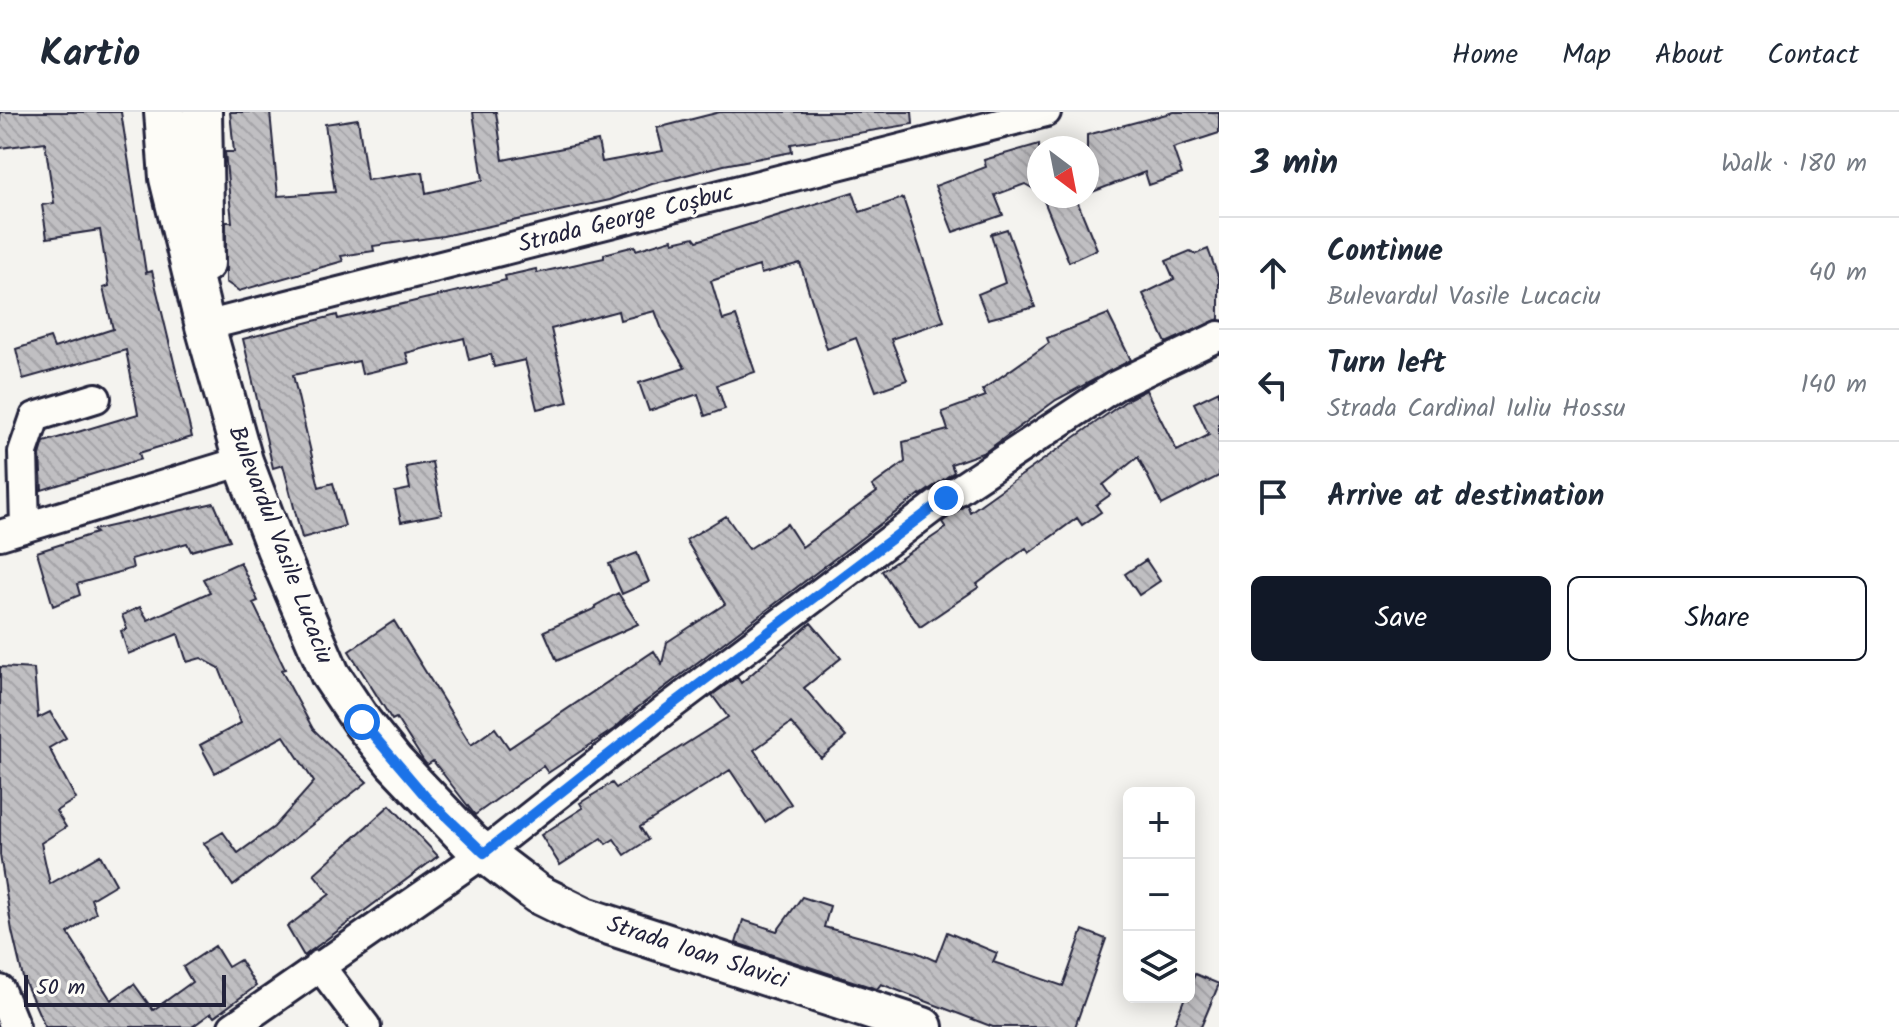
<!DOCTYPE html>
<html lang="en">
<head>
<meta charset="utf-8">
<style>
  body { margin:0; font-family:Kalam,sans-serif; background:#f2f2f3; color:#1f2937 }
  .controls { position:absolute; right:24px; bottom:24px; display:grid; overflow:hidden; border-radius:12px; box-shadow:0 4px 20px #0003 }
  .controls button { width:72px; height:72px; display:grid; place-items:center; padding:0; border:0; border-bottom:2px solid #e0e1e3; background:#fff; color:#1f2937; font:40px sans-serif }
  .compass { position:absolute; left:1027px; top:24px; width:72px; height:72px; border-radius:50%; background:#fff; box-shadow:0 4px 20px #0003; rotate:148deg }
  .scale { position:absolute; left:24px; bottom:20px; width:202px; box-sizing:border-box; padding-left:8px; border:4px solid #22223b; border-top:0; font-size:22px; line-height:28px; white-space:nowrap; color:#22223b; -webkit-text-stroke:6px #fdfcf7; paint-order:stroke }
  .stop { position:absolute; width:24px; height:24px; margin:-18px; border:6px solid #1a73e8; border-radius:50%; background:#fff }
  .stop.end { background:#1a73e8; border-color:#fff; box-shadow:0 2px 8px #0008 }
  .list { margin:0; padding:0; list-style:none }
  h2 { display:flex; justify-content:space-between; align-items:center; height:104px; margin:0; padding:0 32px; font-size:34px }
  h2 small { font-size:26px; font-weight:400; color:#747a83 }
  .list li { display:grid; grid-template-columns:52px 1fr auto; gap:24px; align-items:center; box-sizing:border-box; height:112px; padding:0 32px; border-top:2px solid #e0e1e3 }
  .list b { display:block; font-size:30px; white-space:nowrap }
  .list p { margin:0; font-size:26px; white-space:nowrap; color:#747a83 }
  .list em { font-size:26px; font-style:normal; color:#747a83 }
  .actions { display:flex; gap:16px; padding:24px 32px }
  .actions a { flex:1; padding:18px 0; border:2px solid #111827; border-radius:12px; text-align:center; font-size:28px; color:#111827 }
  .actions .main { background:#111827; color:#fff }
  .icon { flex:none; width:44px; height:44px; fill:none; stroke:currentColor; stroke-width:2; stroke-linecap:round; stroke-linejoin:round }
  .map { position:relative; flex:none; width:1219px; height:915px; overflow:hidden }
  header { display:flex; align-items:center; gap:48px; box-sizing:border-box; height:112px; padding:0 40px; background:#fff; border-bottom:2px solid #e0e1e3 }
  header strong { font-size:38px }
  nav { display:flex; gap:44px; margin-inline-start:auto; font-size:28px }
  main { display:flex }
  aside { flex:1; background:#fff }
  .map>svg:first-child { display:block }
  .building { fill:url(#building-back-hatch); stroke:#22223b; stroke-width:2 }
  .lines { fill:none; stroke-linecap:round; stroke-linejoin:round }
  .street-casing { stroke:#22223b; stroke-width:34 }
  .secondary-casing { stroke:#22223b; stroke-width:44 }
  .street { stroke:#fdfcf7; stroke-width:28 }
  .secondary { stroke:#fdfcf7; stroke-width:38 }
  .route { stroke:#1a73e8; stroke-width:10 }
  .labels { text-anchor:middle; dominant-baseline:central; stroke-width:6; stroke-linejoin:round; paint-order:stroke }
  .street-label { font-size:24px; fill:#22223b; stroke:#fdfcf7 }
</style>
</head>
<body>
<header>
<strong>Kartio</strong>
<nav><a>Home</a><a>Map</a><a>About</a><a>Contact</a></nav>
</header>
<main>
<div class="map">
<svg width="1219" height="915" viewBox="0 0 1219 915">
  <defs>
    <pattern id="building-back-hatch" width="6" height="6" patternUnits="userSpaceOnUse" patternTransform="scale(2)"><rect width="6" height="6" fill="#c0bfc2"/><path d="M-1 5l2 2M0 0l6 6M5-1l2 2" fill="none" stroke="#a5a4a8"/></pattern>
  </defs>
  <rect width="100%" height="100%" fill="#f4f3ef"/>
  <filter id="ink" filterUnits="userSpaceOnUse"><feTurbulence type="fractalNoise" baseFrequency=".0125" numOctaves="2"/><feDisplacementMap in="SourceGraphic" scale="16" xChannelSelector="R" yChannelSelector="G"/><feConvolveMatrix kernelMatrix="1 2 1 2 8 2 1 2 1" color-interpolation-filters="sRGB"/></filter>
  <g filter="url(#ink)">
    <path class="building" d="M0,0H121L146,161L152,159L192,325L139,341L141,347L42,378L40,343L44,330L138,302L126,238L23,267L16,237L50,226L54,236L113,217L103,176L109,174L100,118L47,126L42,93L54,91L45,30L0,36Z
      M230,0H270L278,84L335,80L325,12L358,7L367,68L423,60L426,81L483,68L473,0H496L503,48L598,29L602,50L663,39L657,16L720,0H912L913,12L791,32L792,40L724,53L652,72L610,88L443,124L373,134L374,139L341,144L343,149L239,179L226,170V110H232L225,40H234Z
      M1174,0H1219V21L1173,36L1182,62L1149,73L1145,60L1087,82V23Z
      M1039,32V80L1025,72L995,83L1003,103L953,120L935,74L986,55L984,48Z
      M853,80L860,100L903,86L944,209L891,227L907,268L876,279L856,226L827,237L800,151L761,162L759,154L711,169L723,208L736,204L755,260L717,273L725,297L705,304L698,282L649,299L639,271L685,256L663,220L655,199L620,208L618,199L551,217L568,290L537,297L525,248L494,255L491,242L469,248L464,226L406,241L409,251L362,262L359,249L293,263L319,375L333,371L345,414L302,426L283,353L273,356L243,227L337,203L338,207L506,168L505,164L536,157L537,161L604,146V142L635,134L636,138L672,127L673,130L694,125L697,129Z
      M1042,84H1075L1097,137L1069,150Z
      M1007,117L1035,195L988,207L978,182L1005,171L991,122Z
      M1208,137L1219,167V207L1166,231L1143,182L1174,167L1166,149L1190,139L1196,142Z
      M1108,202L1131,248L1056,288L985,340L951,352L954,360L921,383L920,382L636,597L614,617L548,661L543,654L475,703L433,649L427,653L423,648L396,606L392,608L349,539L394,509L471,633L495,616L509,636L654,539L662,552L667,530L725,492L686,428L726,404L749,437L787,412L802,435L877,380L872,374L905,350L903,330L948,318L942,300L986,284L982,278L1049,231L1047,226Z
      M1146,278L1177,339L1209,323L1194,291L1219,279V364L1162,393L1138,345L1103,373L1110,383L1096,393L1101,400L1082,413L1077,406L1029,441L1026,436L977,472L979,475L920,515L882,459L946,416L942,410L956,400L967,392L970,400L1130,286Z
      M432,350L442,402L401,410L395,380L410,377L406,355Z
      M214,391L230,428L191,439L187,431L131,447L133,456L77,472L80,483L53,494L37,440L96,421L93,418Z
      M637,441L649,470L622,482L609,452Z
      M1146,448L1160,469L1139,483L1125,462Z
      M240,450L258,489L253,491L285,557L281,558L313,617L367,670L233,774L204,731L223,720L238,741L274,715L314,670L284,624L215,661L200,633L241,611L219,556L201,546L187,550L178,522L128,542L121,519L127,517L122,503L140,495L148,508L210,480L203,467Z
      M618,481L638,512L557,549L544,519L596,496L595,494Z
      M811,511L841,546L804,576L846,625L821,646L791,611L754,638L791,692L765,710L730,658L640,715L648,728L625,743L614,727L606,732L602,726L560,753L541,723L583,696L580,691L612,671L616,676L728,605L712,583L737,565L741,571Z
      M0,555L34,557L38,606L50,600L66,626L49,636L76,687L56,699L66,715L41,731L50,772L100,743L116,772L91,787L96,801L68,821L111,888L134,872L153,898L192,870L183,855L215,834L228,855L240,848L256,874L214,905L211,901L192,915H45L23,866L12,819L0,743Z
      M390,693L438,744L304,844L287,815L330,782L314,762Z
      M802,785L830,794L824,815L916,840L936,849L947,820L997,841L993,850L1063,874L1083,818L1106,827L1075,915H993L881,872L877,877L736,831L743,808L777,819Z
      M1195,862L1219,872L1201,915H1173L1185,885H1189V876Z"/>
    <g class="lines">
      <g class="street-casing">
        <path id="street" d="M205,214L1046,0
          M25,415L23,340L35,305L96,286
          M0,423L243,349
          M319,853L366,915
          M0,878L15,915
          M233,915L484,741L665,598L946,386L1115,274L1219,224"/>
      </g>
      <g class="secondary-casing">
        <path id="secondary" d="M164,0L169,66L205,214L243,349L276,436L330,562L362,610L394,650L471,731L538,782L585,805L923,915
          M202,0L205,151"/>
      </g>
      <use href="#street" class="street"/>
      <use href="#secondary" class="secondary"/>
    </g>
  </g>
  <g class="lines" filter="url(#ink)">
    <path class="route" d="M362,610L426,685L484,741L665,598L946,386"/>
  </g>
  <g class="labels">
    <g class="street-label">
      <text transform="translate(626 107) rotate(-14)">Strada George Coșbuc</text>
      <text transform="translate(280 433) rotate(69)">Bulevardul Vasile Lucaciu</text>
      <text transform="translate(697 841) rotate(18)">Strada Ioan Slavici</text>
    </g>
  </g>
</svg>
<div class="controls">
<button>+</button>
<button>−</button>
<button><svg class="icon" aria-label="layers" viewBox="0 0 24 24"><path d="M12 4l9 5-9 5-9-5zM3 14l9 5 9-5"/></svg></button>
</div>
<svg class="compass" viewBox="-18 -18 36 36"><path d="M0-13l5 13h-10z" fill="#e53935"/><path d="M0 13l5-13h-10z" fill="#747a83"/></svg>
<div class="scale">50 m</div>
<div class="stop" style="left:362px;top:610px"></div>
<div class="stop end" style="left:946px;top:386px"></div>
</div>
<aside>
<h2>3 min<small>Walk · 180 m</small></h2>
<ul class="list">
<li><svg class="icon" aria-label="ahead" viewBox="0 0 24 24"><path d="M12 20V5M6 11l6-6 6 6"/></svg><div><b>Continue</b><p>Bulevardul Vasile Lucaciu</p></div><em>40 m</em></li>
<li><svg class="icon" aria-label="left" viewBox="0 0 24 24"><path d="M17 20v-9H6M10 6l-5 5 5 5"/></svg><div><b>Turn left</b><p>Strada Cardinal Iuliu Hossu</p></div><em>140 m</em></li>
<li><svg class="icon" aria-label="arrive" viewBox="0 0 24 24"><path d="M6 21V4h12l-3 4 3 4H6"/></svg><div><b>Arrive at destination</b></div></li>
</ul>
<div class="actions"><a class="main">Save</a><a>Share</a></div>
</aside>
</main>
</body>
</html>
